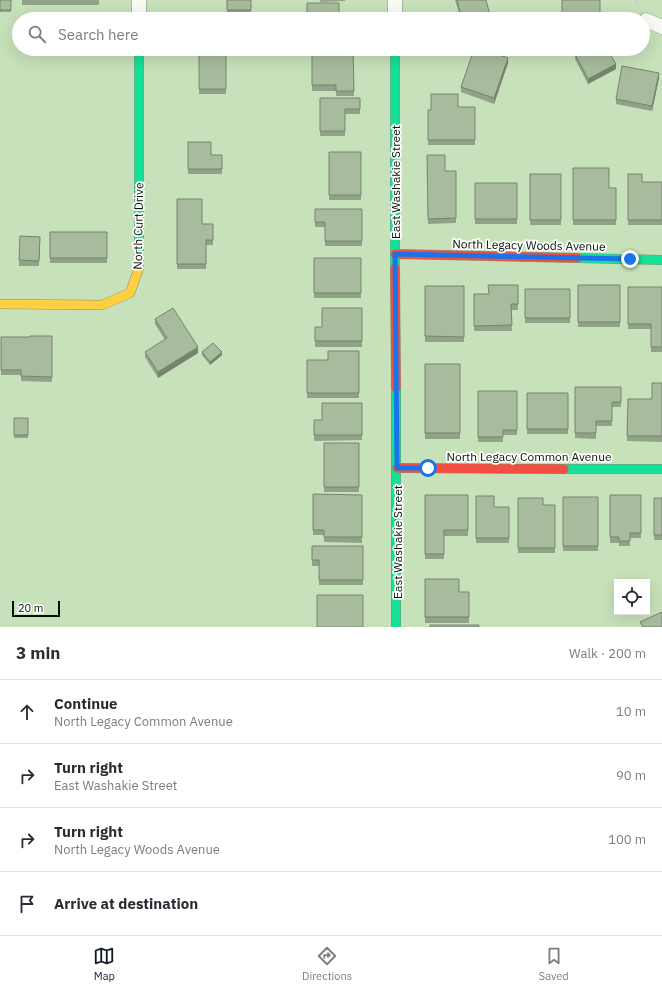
<!DOCTYPE html>
<html lang="en">
<head>
<meta charset="utf-8">
<style>
  body { margin:0; font-family:"IBM Plex Sans",sans-serif; background:#f2f2f3; color:#2b2b33 }
  .controls { position:absolute; right:12px; bottom:12px; display:grid; overflow:hidden; border-radius:0px; box-shadow:0 4px 16px #0002 }
  .controls button { width:36px; height:36px; display:grid; place-items:center; padding:0; border:0; border-bottom:1px solid #e1e1e2; background:#fff; color:#2b2b33; font:20px sans-serif }
  .scale { position:absolute; left:12px; bottom:10px; width:48px; box-sizing:border-box; padding-left:4px; border:2px solid #031100; border-top:0; font-size:11px; line-height:14px; white-space:nowrap; color:#031100; -webkit-text-stroke:3px #fff; paint-order:stroke }
  .stop { position:absolute; width:12px; height:12px; margin:-9px; border:3px solid #1a73e8; border-radius:50%; background:#fff }
  .stop.end { background:#1a73e8; border-color:#fff; box-shadow:0 1px 4px #0008 }
  .list { margin:0; padding:0; list-style:none }
  h2 { display:flex; justify-content:space-between; align-items:center; height:52px; margin:0; padding:0 16px; font-size:17px }
  h2 small { font-size:13px; font-weight:400; color:#7c7c81 }
  .list li { display:grid; grid-template-columns:26px 1fr auto; gap:12px; align-items:center; box-sizing:border-box; height:64px; padding:0 16px; border-top:1px solid #e1e1e2 }
  .list b { display:block; font-size:15px; white-space:nowrap }
  .list p { margin:0; font-size:13px; white-space:nowrap; color:#7c7c81 }
  .list em { font-size:13px; font-style:normal; color:#7c7c81 }
  .icon { flex:none; width:22px; height:22px; fill:none; stroke:currentColor; stroke-width:2; stroke-linecap:round; stroke-linejoin:round }
  .map { position:relative; flex:none; width:662px; height:627px; overflow:hidden }
  .search { position:absolute; background:#fff; box-shadow:0 4px 16px #0002; left:12px; right:12px; top:12px; height:44px; display:flex; align-items:center; gap:10px; box-sizing:border-box; padding:0 14px; border-radius:22px; color:#7c7c81; font-size:15px }
  .sheet { height:308px; background:#fff }
  nav { display:flex; justify-content:space-around; align-items:center; box-sizing:border-box; height:56px; border-top:1px solid #e1e1e2; background:#fff; font-size:11px; color:#7c7c81 }
  nav a { display:grid; justify-items:center; gap:2px }
  nav .on { color:#111827 }
  .map>svg:first-child { display:block }
  .lines { fill:none; stroke-linecap:round; stroke-linejoin:round }
  .street-casing { stroke:#829677; stroke-width:15 }
  .fast-casing { stroke:#829677; stroke-width:10 }
  .slow-casing { stroke:#829677; stroke-width:10 }
  .jam-casing { stroke:#829677; stroke-width:10 }
  .path { stroke:#c7cfc3; stroke-width:2.5; stroke-dasharray:4 2; stroke-linecap:butt }
  .street { stroke:#f7faf5; stroke-width:14 }
  .fast { stroke:#16e098; stroke-width:9 }
  .slow { stroke:#ffcf43; stroke-width:9 }
  .jam { stroke:#f24e42; stroke-width:9 }
  .wall { fill:#90a287 }
  .shaded-wall { fill:#76846e }
  .building { fill:#a8bc9d; stroke:#76846e }
  .route { stroke:#1a73e8; stroke-width:5 }
  .labels { text-anchor:middle; dominant-baseline:central; stroke-width:3.5; stroke-linejoin:round; paint-order:stroke }
  .street-label { font-size:12px; fill:#031100; stroke:#fff }
</style>
</head>
<body>
<div class="map">
<svg width="662" height="627" viewBox="0 0 662 627">
  <rect width="100%" height="100%" fill="#c7e1ba"/>
  <g class="lines">
    <g class="street-casing">
      <path id="street" d="M139,0V19
        M395,19V0
        M646,20L662,27"/>
    </g>
    <g class="fast-casing">
      <path id="fast" d="M139,49V256
        M395,49V268
        M577,258L662,260
        M396,388V627
        M564,469H662"/>
    </g>
    <g class="slow-casing">
      <path id="slow" d="M0,304L102,305L130,293L139,268V256"/>
    </g>
    <g class="jam-casing">
      <path id="jam" d="M395,254L577,258
        M395,268L396,388
        M397,468L564,469"/>
    </g>
    <path class="path" d="M636,0L639,7"/>
    <use href="#street" class="street"/>
    <use href="#fast" class="fast"/>
    <use href="#slow" class="slow"/>
    <use href="#jam" class="jam"/>
  </g>
  <path class="wall" d="M0,0H11V12H0Z
    M22,0H99V5H22Z
    M227,0H251V15H227Z
    M320,0H345V1L320,2Z
    M455,0H486L491,19H461Z
    M199,49H226V94H199Z
    M307,49H353L354,96H336V91H312V49Z
    M575,54L616,69L588,84L575,59Z
    M508,63L494,104L461,92V87Z
    M659,78L652,111L616,104V99Z
    M320,98H360V114H345V136H320Z
    M458,107H475V145H428V110Z
    M188,142L211,155H222V174H188Z
    M329,152H361V200H329Z
    M427,155L445,171H456V223L428,224Z
    M573,168L609,188H616V225H573Z
    M530,174H561V225H530Z
    M628,174L642,182H662V225H628Z
    M475,183H517V224H475Z
    M177,199L202,224H213V245H206V269H177Z
    M315,209H362V246H325V227H315Z
    M50,232H107V263H50Z
    M20,236L40,237L39,266H19Z
    M314,258H361V298H314Z
    M518,285V310H511L512,331H474V294H488Z
    M578,285H620V327H578Z
    M425,286H464V342H425Z
    M628,287H662V352H651V329H628Z
    M525,289H570V323H525Z
    M362,308V347H315V327H322Z
    M155,319L198,353L158,378L145,357V352L165,340L155,324Z
    M52,336V382L21,381V375H1V337H30Z
    M359,351V398H307V360H328Z
    M202,352L222,355L210,365L202,355Z
    M425,364H460V439H425Z
    M662,383V442L627,441L628,399H652Z
    M575,387H621V407H612V426H596V439L575,438Z
    M478,391H517V435H503V442H478Z
    M527,393H568V434H527Z
    M362,403V440L314,441V420H322Z
    M14,418H28V438H14Z
    M324,443H359V492H324Z
    M313,494L362,495V543L324,542V535H313Z
    M425,495H468V536H444V559H425Z
    M610,495H641V538H630V546H619V543H610Z
    M476,496L494,507H509V543H476Z
    M563,497H598V551H563Z
    M518,498L543,505H555V553H518Z
    M654,498H662V540H654Z
    M312,546H363V585H319V566H312Z
    M425,579L459,592H469V623H425Z"/>
  <path class="shaded-wall" d="M508,58V63L494,104V98Z
    M616,64V69L588,84V79Z
    M659,73V78L652,111V106Z
    M198,347V353L158,378V372Z
    M222,352V355L210,365V362Z"/>
  <path class="building" d="M0,0H11V10H0Z
    M227,0H251V10H227Z
    M457,0H486L491,19H462Z
    M562,0H600V19H562Z
    M307,3H339V19H307Z
    M199,49H226V89H199Z
    M312,49H353L354,91H336V85H312Z
    M474,49H482L508,58L494,98L461,87Z
    M584,49H607L616,64L588,79L575,54Z
    M622,66L659,73L652,106L616,99Z
    M431,94H458V107H475V140H428V110H431Z
    M320,98H360V109H345V131H320Z
    M188,142H211V155H222V169H188Z
    M329,152H361V195H329Z
    M427,155H445V171H456V218L428,219Z
    M573,168H609V188H616V220H573Z
    M530,174H561V220H530Z
    M628,174H642V182H662V220H628Z
    M475,183H517V219H475Z
    M177,199H202V224H213V240H206V264H177Z
    M315,209H362V241H325V222H315Z
    M50,232H107V258H50Z
    M20,236L40,237L39,261L19,260Z
    M314,258H361V293H314Z
    M488,285H518V304H511L512,325L474,326V294H489Z
    M578,285H620V322H578Z
    M425,286H464V337L425,336Z
    M628,287H662V347H651V324H628Z
    M525,289H570V318H525Z
    M173,308L198,347L158,372L145,352L167,338L155,319Z
    M322,308H362V341H315V327H322Z
    M30,336H52V377L21,376V370H1V337H30Z
    M213,343L222,352L210,362L202,352Z
    M328,351H359V393H307V360H328Z
    M425,364H460V433H425Z
    M652,383H662V436H627L628,399H652Z
    M575,387H621V402H612V421H596V433H575Z
    M478,391H517V430H503V437H478Z
    M527,393H568V429H527Z
    M322,403H362V435H314V420H322Z
    M14,418H28V435H14Z
    M324,443H359V487H324Z
    M313,494L362,495V537H324V530H313Z
    M425,495H468V530H444V554H425Z
    M610,495H641V533H630V541H619V537H610Z
    M476,496H494V507H509V538H476Z
    M563,497H598V546H563Z
    M518,498H543V505H555V548H518Z
    M654,498H662V535H654Z
    M312,546H363V580H319V560H312Z
    M425,579H459V592H469V617H425Z
    M317,595H363V627H317Z
    M662,612V627H643L640,622Z
    M430,625H479V627H430Z"/>
  <g class="lines">
    <path class="route" d="M428,468H397L395,254L630,259"/>
  </g>
  <g class="labels">
    <g class="street-label">
      <text transform="translate(395 182) rotate(-90)">East Washakie Street</text>
      <text transform="translate(138 226) rotate(-89)">North Curt Drive</text>
      <text transform="translate(529 245) rotate(1)">North Legacy Woods Avenue</text>
      <text x="529" y="456">North Legacy Common Avenue</text>
      <text transform="translate(397 542) rotate(-90)">East Washakie Street</text>
    </g>
  </g>
</svg>
<div class="controls">
<button><svg class="icon" aria-label="locate" viewBox="0 0 24 24"><circle cx="12" cy="12" r="6"/><path d="M12 2v4M12 18v4M2 12h4M18 12h4"/></svg></button>
</div>
<div class="scale">20 m</div>
<div class="stop" style="left:428px;top:468px"></div>
<div class="stop end" style="left:630px;top:259px"></div>
<div class="search"><svg class="icon" aria-label="search" viewBox="0 0 24 24"><circle cx="10" cy="10" r="6"/><path d="M15 15l6 6"/></svg>Search here</div>
</div>
<section class="sheet">
<h2>3 min<small>Walk · 200 m</small></h2>
<ul class="list">
<li><svg class="icon" aria-label="ahead" viewBox="0 0 24 24"><path d="M12 20V5M6 11l6-6 6 6"/></svg><div><b>Continue</b><p>North Legacy Common Avenue</p></div><em>10 m</em></li>
<li><svg class="icon" aria-label="right" viewBox="0 0 24 24"><path d="M7 20v-9h11M14 6l5 5-5 5"/></svg><div><b>Turn right</b><p>East Washakie Street</p></div><em>90 m</em></li>
<li><svg class="icon" aria-label="right" viewBox="0 0 24 24"><path d="M7 20v-9h11M14 6l5 5-5 5"/></svg><div><b>Turn right</b><p>North Legacy Woods Avenue</p></div><em>100 m</em></li>
<li><svg class="icon" aria-label="arrive" viewBox="0 0 24 24"><path d="M6 21V4h12l-3 4 3 4H6"/></svg><div><b>Arrive at destination</b></div></li>
</ul>
</section>
<nav>
<a class="on"><svg class="icon" aria-label="map" viewBox="0 0 24 24"><path d="M3 6l6-2 6 2 6-2v14l-6 2-6-2-6 2zM9 4v14M15 6v14"/></svg>Map</a>
<a><svg class="icon" aria-label="directions" viewBox="0 0 24 24"><path d="M12 3l9 9-9 9-9-9zM9 14v-3h6M13 9l2 2-2 2"/></svg>Directions</a>
<a><svg class="icon" aria-label="saved" viewBox="0 0 24 24"><path d="M7 4h10v16l-5-4-5 4z"/></svg>Saved</a>
</nav>
</body>
</html>
